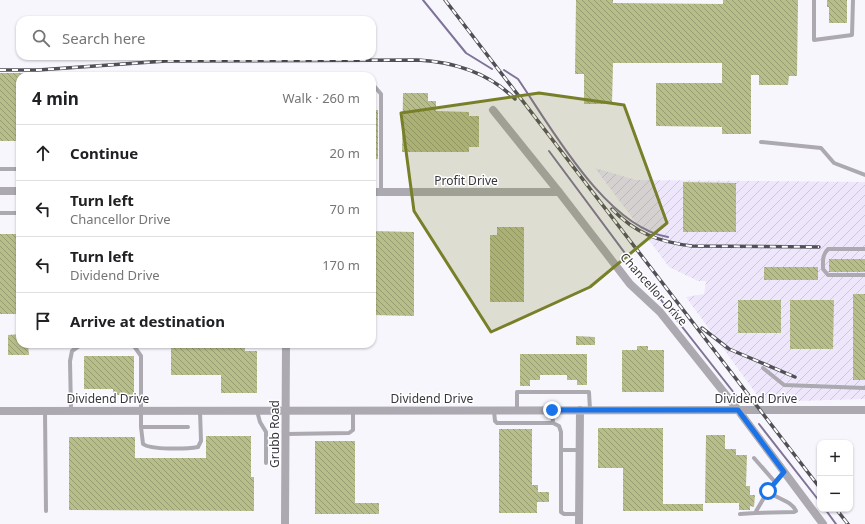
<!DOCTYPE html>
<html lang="en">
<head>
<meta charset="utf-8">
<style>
  body { margin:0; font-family:"Noto Sans",sans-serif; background:#f6f6f6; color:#202124 }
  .controls { position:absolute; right:12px; bottom:12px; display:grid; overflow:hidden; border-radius:8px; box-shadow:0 1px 3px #0004 }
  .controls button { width:36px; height:36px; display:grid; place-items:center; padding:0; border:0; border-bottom:1px solid #e0e0e0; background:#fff; color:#202124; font:20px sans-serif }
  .stop { position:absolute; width:12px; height:12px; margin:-9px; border:3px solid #1a73e8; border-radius:50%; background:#fff }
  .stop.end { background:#1a73e8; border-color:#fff; box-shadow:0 1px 4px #0008 }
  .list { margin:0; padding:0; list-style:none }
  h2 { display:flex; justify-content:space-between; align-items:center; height:52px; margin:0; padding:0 16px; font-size:17px }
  h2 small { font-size:13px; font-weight:400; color:#757577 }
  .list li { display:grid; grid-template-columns:26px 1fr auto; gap:12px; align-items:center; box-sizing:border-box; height:56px; padding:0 16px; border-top:1px solid #e0e0e0 }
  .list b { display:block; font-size:15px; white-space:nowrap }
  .list p { margin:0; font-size:13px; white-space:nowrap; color:#757577 }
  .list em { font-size:13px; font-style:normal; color:#757577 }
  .icon { flex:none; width:22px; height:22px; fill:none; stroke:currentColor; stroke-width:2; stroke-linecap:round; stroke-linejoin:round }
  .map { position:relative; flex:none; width:865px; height:524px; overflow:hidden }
  .search { position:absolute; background:#fff; box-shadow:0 1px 3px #0004; left:16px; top:16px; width:360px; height:44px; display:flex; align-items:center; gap:10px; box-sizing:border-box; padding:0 14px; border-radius:12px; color:#757577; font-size:15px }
  .panel { position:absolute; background:#fff; box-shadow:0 1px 3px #0004; left:16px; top:72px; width:360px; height:276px; border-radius:12px }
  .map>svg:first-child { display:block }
  .industrial { fill:url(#industrial-furrows) }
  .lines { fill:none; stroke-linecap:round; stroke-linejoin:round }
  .stream { stroke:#7f7397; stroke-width:2 }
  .building { fill:url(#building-back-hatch) }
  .service { stroke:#aca9b1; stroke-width:4 }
  .minor { stroke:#aca9b1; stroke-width:8 }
  .rail-casing { stroke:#525057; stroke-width:3.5 }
  .rail { stroke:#fff; stroke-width:2; stroke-dasharray:6; stroke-linecap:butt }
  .route { stroke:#1a73e8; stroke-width:5 }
  .marked { fill:#787f29; fill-opacity:0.2; stroke:#787f29; stroke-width:3; stroke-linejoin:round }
  .labels { text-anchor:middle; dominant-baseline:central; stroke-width:3; stroke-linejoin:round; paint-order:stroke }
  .street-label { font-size:12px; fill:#38353d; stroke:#fff }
</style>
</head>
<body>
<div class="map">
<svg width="865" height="524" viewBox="0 0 865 524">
  <defs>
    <pattern id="industrial-furrows" width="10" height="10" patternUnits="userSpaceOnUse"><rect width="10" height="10" fill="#eee7fc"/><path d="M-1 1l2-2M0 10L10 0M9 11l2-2" fill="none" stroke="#cdc7d9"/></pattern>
    <pattern id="building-back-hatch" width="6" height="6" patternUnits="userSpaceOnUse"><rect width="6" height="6" fill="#b8be89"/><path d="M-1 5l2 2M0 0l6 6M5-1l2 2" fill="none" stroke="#979b71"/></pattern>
  </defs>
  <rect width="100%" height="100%" fill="#f8f6fd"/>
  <path class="industrial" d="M595,168L636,180L865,182V399L762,402L686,297L704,294L706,281H698L669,267Z"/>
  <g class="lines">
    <path class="stream" d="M423,0L466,53L492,69
      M504,70L518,79C551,127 606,227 668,237
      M549,151L636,268L738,398
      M759,424L820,502
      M825,509L836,524"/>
  </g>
  <path class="building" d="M576,0H613V3L723,4V0H798L797,76H789L788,85H759V75H751V134H722V127L656,126V83H722V63H613L612,104H584V74H575Z
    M827,0H847V23H829V7H827Z
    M0,73H126V76H20V141H0Z
    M167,74H265V76H167Z
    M403,93H428V101H436V111L469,112V116H479V147H469V152H402Z
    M372,110H378V159H372Z
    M683,182L736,183V232H683Z
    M497,227H524V302H490V235H497Z
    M372,231L414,232V316L372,315Z
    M0,234H20V314H0Z
    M829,259H865V272H829Z
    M764,267H818V280H764Z
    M853,294H865V380H853Z
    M738,300H781V333H738Z
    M790,300H834L833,349H790Z
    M20,334V344H28L29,355H8V335Z
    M576,336L595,337V345H576Z
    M171,344H245V351H257V393H221V375H171Z
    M637,346H648V350H664V392H622V350H637Z
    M520,354H587V385H577V380H567V375H540V380H530V386H520Z
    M84,356H134V395H113V389H84Z
    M598,428H663V504H703V511H623V468H598Z
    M499,429H532V485H538V492H549V502H537V513H499Z
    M706,435H725V449H736V455H747L746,486H750V495H755L754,507L750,506V510H739V503H705Z
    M206,436H251V477H254V511L69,510V437H135V458H206Z
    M315,441H355V503H379V514H315Z"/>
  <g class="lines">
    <path class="service" d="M814,0V40L852,35L853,0
      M372,87H375L381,94V192
      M761,142L821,148L834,163L865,175
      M0,169H20
      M0,213H20
      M865,249H828C822,255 823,261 823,269L828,275H865
      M110,344L134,346L141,356V427H188
      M763,368L784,385L865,388
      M71,410L70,361L72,351L82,344
      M517,410V392H589L590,410
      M552,410L553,423
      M45,411L46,511
      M257,411L260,422L266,432V463
      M494,411L495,421L497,423H553L559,426L561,432V512L564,514H579
      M141,427L143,444C151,450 187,449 198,447L201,441L200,411
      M286,434L349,433L353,430V410
      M561,450H580
      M754,458L775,482
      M755,513L794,512L796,511C791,500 776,499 768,491
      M740,514L755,513L768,491L784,472"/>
    <path class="minor" d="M493,110L559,192L630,284L660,312L738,410L823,524
      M0,191H20
      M372,192H559
      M0,411L865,410
      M285,524L286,344
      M579,524L580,410"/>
    <g class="rail-casing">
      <path id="rail" d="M445,0L820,488
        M0,70H38L166,61L418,60C454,62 489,73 515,99
        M612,209C635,233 659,242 692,246L819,247
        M702,328L729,349L795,377
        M836,509L848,524"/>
    </g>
    <use href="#rail" class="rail"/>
  </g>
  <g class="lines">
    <path class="route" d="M552,410H738L784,472L768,491"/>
  </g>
  <path class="marked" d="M539,93L624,105L667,223L590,287L491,332L414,211L401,113Z"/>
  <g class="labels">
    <g class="street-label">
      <text x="466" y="180">Profit Drive</text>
      <text transform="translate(654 289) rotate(48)">Chancellor Drive</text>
      <text x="108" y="398">Dividend Drive</text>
      <text x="432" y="398">Dividend Drive</text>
      <text x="756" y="398">Dividend Drive</text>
      <text transform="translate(274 434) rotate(-90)">Grubb Road</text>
    </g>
  </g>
</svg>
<div class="controls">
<button>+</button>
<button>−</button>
</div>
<div class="stop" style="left:768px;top:491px"></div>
<div class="stop end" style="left:552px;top:410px"></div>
<div class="search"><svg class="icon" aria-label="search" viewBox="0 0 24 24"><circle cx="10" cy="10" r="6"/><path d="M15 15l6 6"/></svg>Search here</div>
<section class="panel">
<h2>4 min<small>Walk · 260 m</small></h2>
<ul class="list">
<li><svg class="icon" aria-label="ahead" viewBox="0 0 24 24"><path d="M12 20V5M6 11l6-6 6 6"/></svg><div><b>Continue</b></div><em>20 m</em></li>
<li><svg class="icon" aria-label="left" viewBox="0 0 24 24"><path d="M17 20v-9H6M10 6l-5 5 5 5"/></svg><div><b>Turn left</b><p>Chancellor Drive</p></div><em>70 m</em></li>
<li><svg class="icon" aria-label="left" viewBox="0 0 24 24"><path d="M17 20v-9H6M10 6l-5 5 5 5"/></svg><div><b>Turn left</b><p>Dividend Drive</p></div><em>170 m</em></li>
<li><svg class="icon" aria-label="arrive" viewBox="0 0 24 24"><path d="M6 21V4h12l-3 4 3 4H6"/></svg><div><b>Arrive at destination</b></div></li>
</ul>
</section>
</div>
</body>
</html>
